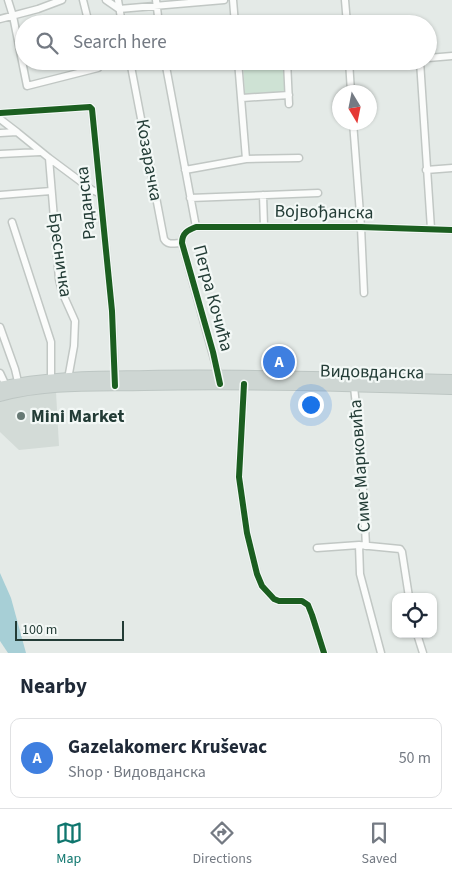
<!DOCTYPE html>
<html lang="en">
<head>
<meta charset="utf-8">
<style>
  body { margin:0; font-family:"Source Sans 3",sans-serif; background:#f6f6f7; color:#1f2937 }
  .controls { position:absolute; right:15px; bottom:15px; display:grid; overflow:hidden; border-radius:10px; box-shadow:0 1px 4px #0004 }
  .controls button { width:45px; height:45px; display:grid; place-items:center; padding:0; border:0; border-bottom:1px solid #e0e1e3; background:#fff; color:#1f2937; font:25px sans-serif }
  .compass { position:absolute; left:332px; top:85px; width:45px; height:45px; border-radius:50%; background:#fff; box-shadow:0 1px 4px #0004; rotate:170deg }
  .scale { position:absolute; left:15px; bottom:12px; width:109px; box-sizing:border-box; padding-left:5px; border:2px solid #233c36; border-top:0; font-size:14px; line-height:18px; white-space:nowrap; color:#233c36; -webkit-text-stroke:4px #f3f8f6; paint-order:stroke }
  .you { position:absolute; left:310px; top:404px; width:18px; height:18px; margin:-12px; border:4px solid #fff; border-radius:50%; background:#1a73e8; box-shadow:0 0 0 8px #1a73e833 }
  .badge { display:grid; place-items:center; width:32px; height:32px; border-radius:50%; background:#0f766e; color:#fff; font-size:16px; font-weight:700 }
  .pin { position:absolute; translate:-50% -50%; border:2px solid #fff; box-shadow:0 1px 5px #0006 }
  .list { margin:0; padding:0; list-style:none }
  h2 { display:flex; justify-content:space-between; align-items:center; height:65px; margin:0; padding:0 20px; font-size:21px }
  h2 small { font-size:16px; font-weight:400; color:#747a83 }
  .list li { display:grid; grid-template-columns:32px 1fr auto; gap:15px; align-items:center; box-sizing:border-box; height:80px; margin:0 10px 10px; padding:0 10px; border:1px solid #e0e1e3; border-radius:10px }
  .list b { display:block; font-size:19px; white-space:nowrap }
  .list p { margin:0; font-size:16px; white-space:nowrap; color:#747a83 }
  .list em { font-size:16px; font-style:normal; color:#747a83 }
  .icon { flex:none; width:28px; height:28px; fill:none; stroke:currentColor; stroke-width:2; stroke-linecap:round; stroke-linejoin:round }
  .map { position:relative; flex:none; width:452px; height:653px; overflow:hidden }
  .search { position:absolute; background:#fff; box-shadow:0 1px 4px #0004; left:15px; right:15px; top:15px; height:55px; display:flex; align-items:center; gap:12px; box-sizing:border-box; padding:0 18px; border-radius:28px; color:#747a83; font-size:19px }
  .sheet { height:155px; background:#fff }
  nav { display:flex; justify-content:space-around; align-items:center; box-sizing:border-box; height:70px; border-top:1px solid #e0e1e3; background:#fff; font-size:14px; color:#747a83 }
  nav a { display:grid; justify-items:center; gap:2px }
  nav .on { color:#0f766e }
  .map>svg:first-child { display:block }
  .built { fill:#d3dbd7 }
  .green { fill:#cee2d4 }
  .water { fill:#a7cfd6 }
  .lines { fill:none; stroke-linecap:round; stroke-linejoin:round }
  .street-casing { stroke:#c1c7c4; stroke-width:9 }
  .primary-casing { stroke:#bdc6c3; stroke-width:12 }
  .street { stroke:#fbfcfb; stroke-width:6 }
  .primary { stroke:#ced6d3; stroke-width:10 }
  .cycleway-casing { stroke:#f3f8f6; stroke-width:9 }
  .cycleway { stroke:#1b5e20; stroke-width:6 }
  .poi-dot { fill:#677974; stroke:#f3f8f6; stroke-width:2 }
  .labels { text-anchor:middle; dominant-baseline:central; stroke-width:4.5; stroke-linejoin:round; paint-order:stroke }
  .street-label { font-size:18px; fill:#233c36; stroke:#f3f8f6 }
  .poi-label { font-size:18px; font-weight:bold; fill:#233c36; stroke:#f3f8f6; text-anchor:start }
</style>
</head>
<body>
<div class="map">
<svg width="452" height="653" viewBox="0 0 452 653">
  <rect width="100%" height="100%" fill="#e4eae7"/>
  <path class="built" d="M56,392L59,446L19,450L0,432V402L17,397Z"/>
  <path class="green" d="M284,62L285,92L245,94L243,64Z"/>
  <path class="water" d="M0,573L11,598L26,653H8L0,641Z"/>
  <g class="lines">
    <g class="street-casing">
      <path id="street" d="M8,0L13,16L27,86L98,68L97,61
        M83,0L89,24
        M106,0L119,9L224,0
        M118,0L122,24
        M156,0L159,24
        M233,0L235,24
        M345,0L347,24
        M0,19L38,9L62,0
        M428,58L452,56
        M130,61L164,239C168,246 175,243 182,243
        M165,61L196,227
        M238,61L246,159
        M287,61L289,104
        M349,61L351,92
        M420,61L431,229
        M238,62L248,61
        M242,98L289,95
        M0,113L90,107L92,109L112,311L115,379
        M0,119L17,132L49,158L92,190L99,193
        M353,122L361,227L364,293
        M0,133L17,132
        M0,154L40,152
        M49,158L59,279L62,292L75,321L74,346L68,379
        M185,170L246,159L299,158
        M426,170L452,168
        M0,195L51,191
        M263,195L264,226
        M190,198L318,193
        M12,222L51,342V380
        M0,327L15,369L19,386
        M0,373L7,388
        M219,377L182,243C182,233 188,230 196,227H361L452,230
        M244,384L239,477L247,533L257,574L262,586L274,599L279,601H302L308,605L312,615L324,653
        M354,387L361,451L366,546
        M359,545L360,574L381,653
        M317,548L359,545L400,549L402,552L409,597
        M417,634L423,653"/>
    </g>
    <g class="primary-casing">
      <path id="primary" d="M0,387C48,376 99,377 148,376C249,374 351,378 452,380
        M0,396C47,383 96,386 144,385C247,383 349,386 452,389"/>
    </g>
    <use href="#street" class="street"/>
    <use href="#primary" class="primary"/>
    <g class="cycleway-casing">
      <path id="cycleway" d="M0,113L90,107L92,109L112,311L115,386
        M220,384L213,352L182,243C182,233 188,230 196,227H361L452,230
        M244,384L239,477L247,533L257,574L262,586L274,599L279,601H302L308,605L312,615L324,653"/>
    </g>
    <use href="#cycleway" class="cycleway"/>
  </g>
  <circle class="poi-dot" cx="21" cy="416" r="5"/>
  <g class="labels">
    <g class="street-label">
      <text transform="translate(149 160) rotate(80)">Козарачка</text>
      <text transform="translate(86 203) rotate(-96)">Раданска</text>
      <text transform="translate(324 212) rotate(1)">Војвођанска</text>
      <text transform="translate(60 255) rotate(82)">Бресничка</text>
      <text transform="translate(213 298) rotate(75)">Петра Кочића</text>
      <text transform="translate(372 372) rotate(1)">Видовданска</text>
      <text transform="translate(360 466) rotate(-94)">Симе Марковића</text>
    </g>
    <g class="poi-label">
      <text x="31" y="416">Mini Market</text>
    </g>
  </g>
</svg>
<div class="controls">
<button><svg class="icon" aria-label="locate" viewBox="0 0 24 24"><circle cx="12" cy="12" r="6"/><path d="M12 2v4M12 18v4M2 12h4M18 12h4"/></svg></button>
</div>
<svg class="compass" viewBox="-18 -18 36 36"><path d="M0-13l5 13h-10z" fill="#e53935"/><path d="M0 13l5-13h-10z" fill="#747a83"/></svg>
<div class="scale">100 m</div>
<div class="you"></div>
<div class="pin badge" style="left:279px;top:362px;background:#3f7fe0">A</div>
<div class="search"><svg class="icon" aria-label="search" viewBox="0 0 24 24"><circle cx="10" cy="10" r="6"/><path d="M15 15l6 6"/></svg>Search here</div>
</div>
<section class="sheet">
<h2>Nearby<small></small></h2>
<ul class="list">
<li><span class="badge" style="background:#3f7fe0">A</span><div><b>Gazelakomerc Kruševac</b><p>Shop · Видовданска</p></div><em>50 m</em></li>
</ul>
</section>
<nav>
<a class="on"><svg class="icon" aria-label="map" viewBox="0 0 24 24"><path d="M3 6l6-2 6 2 6-2v14l-6 2-6-2-6 2zM9 4v14M15 6v14"/></svg>Map</a>
<a><svg class="icon" aria-label="directions" viewBox="0 0 24 24"><path d="M12 3l9 9-9 9-9-9zM9 14v-3h6M13 9l2 2-2 2"/></svg>Directions</a>
<a><svg class="icon" aria-label="saved" viewBox="0 0 24 24"><path d="M7 4h10v16l-5-4-5 4z"/></svg>Saved</a>
</nav>
</body>
</html>
